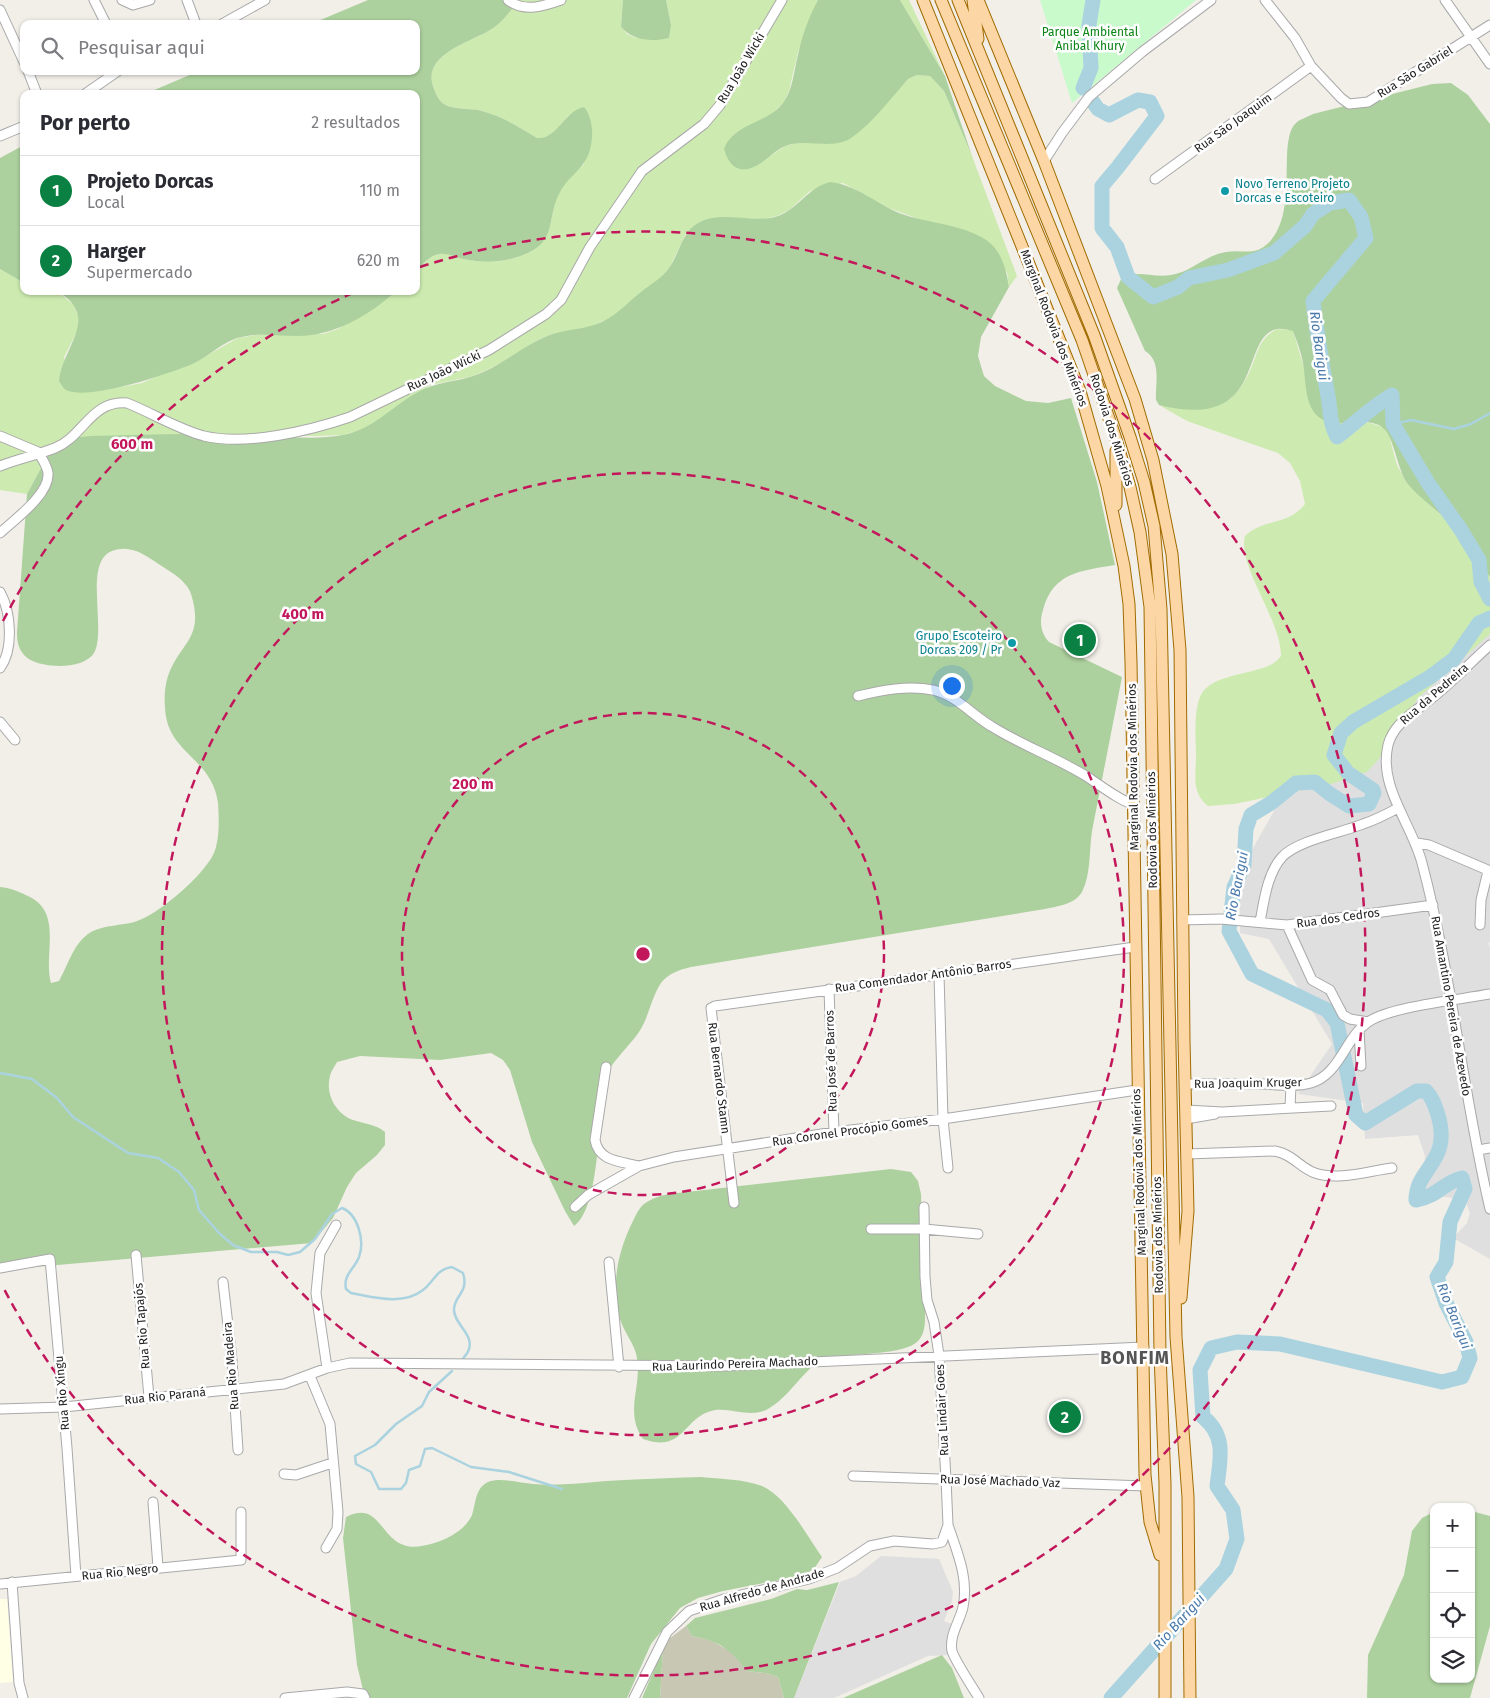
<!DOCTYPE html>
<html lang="pt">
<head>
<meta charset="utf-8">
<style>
  body { margin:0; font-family:"Fira Sans",sans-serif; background:#f2f2f3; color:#2b2b33 }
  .controls { position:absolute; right:15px; bottom:15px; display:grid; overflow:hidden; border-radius:10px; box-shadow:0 1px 4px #0004 }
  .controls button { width:45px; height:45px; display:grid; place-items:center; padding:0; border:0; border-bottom:1px solid #e1e1e2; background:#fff; color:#2b2b33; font:25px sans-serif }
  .you { position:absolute; left:951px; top:685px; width:18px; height:18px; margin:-12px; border:4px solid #fff; border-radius:50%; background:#1a73e8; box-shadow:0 0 0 8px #1a73e833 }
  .badge { display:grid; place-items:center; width:32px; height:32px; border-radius:50%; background:#0b8043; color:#fff; font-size:16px; font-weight:700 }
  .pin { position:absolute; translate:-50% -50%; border:2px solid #fff; box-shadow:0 1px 5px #0006 }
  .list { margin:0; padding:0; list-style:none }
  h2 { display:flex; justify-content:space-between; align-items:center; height:65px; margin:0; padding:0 20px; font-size:21px }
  h2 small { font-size:16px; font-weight:400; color:#7c7c81 }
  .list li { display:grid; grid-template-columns:32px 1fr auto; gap:15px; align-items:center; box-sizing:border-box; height:70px; padding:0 20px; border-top:1px solid #e1e1e2 }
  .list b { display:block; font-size:19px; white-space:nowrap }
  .list p { margin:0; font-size:16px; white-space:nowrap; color:#7c7c81 }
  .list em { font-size:16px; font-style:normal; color:#7c7c81 }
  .icon { flex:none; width:28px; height:28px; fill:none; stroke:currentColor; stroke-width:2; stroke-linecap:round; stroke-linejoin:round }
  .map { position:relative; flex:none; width:1490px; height:1698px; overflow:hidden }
  .search { position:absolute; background:#fff; box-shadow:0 1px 4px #0004; left:20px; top:20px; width:400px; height:55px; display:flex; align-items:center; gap:12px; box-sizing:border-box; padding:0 18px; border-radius:10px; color:#7c7c81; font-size:19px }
  .panel { position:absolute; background:#fff; box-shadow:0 1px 4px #0004; left:20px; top:90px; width:400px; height:205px; border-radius:10px }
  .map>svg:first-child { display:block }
  .residential { fill:#e0dfdf }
  .education { fill:#ffffe5 }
  .construction { fill:#c7c7b4 }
  .grass { fill:#cdebb0 }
  .forest { fill:#add19e }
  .park { fill:#c8facc }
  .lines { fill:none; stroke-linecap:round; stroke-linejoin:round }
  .stream { stroke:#aad3df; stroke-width:2.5 }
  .river { stroke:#aad3df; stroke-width:15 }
  .minor-casing { stroke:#a9a9a9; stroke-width:11 }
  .major-casing { stroke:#a06b00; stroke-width:13 }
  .minor { stroke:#fff; stroke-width:9 }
  .major { stroke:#fcd6a4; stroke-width:11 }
  .ring { fill:none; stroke:#c2185b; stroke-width:2.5; stroke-dasharray:9 6 }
  .culture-dot { fill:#0f9aa8; stroke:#fff; stroke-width:2 }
  .labels { text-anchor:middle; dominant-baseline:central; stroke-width:5; stroke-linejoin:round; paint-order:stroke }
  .park-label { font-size:12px; fill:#0c8416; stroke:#fff }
  .street-label { font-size:12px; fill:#222; stroke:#fff }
  .culture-label { font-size:12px; fill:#0d838f; stroke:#fff; text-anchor:start }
  .water-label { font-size:14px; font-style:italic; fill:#4a7aab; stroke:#fff }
  .district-label { font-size:18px; font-weight:bold; letter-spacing:1px; fill:#555; stroke:#fff }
  .centre { fill:#c2185b; stroke:#fff; stroke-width:2.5 }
  .ring-label { font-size:15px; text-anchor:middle; font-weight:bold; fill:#c2185b; stroke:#fff; stroke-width:5; stroke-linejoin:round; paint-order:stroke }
</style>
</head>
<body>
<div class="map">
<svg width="1490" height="1698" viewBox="0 0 1490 1698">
  <rect width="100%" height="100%" fill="#f2efe9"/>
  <path class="residential" d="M1490,514V942L1488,943L1490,948V1259L1453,1238L1467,1223L1470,1213L1465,1200L1432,1195L1424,1187L1425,1156L1418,1135L1365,1139L1363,1103L1298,1094L1332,1044L1269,939L1240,933V871L1279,802L1296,793L1289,757Z
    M881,1556L939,1559L953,1592L952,1601L944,1621L952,1624L951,1655L928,1656L834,1698H794L840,1582L856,1576Z"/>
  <path class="education" d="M0,1599H7L13,1682L0,1683Z"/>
  <path class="construction" d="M686,1626L692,1636L710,1640L732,1652L747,1671L765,1673L778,1677L784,1698H660L663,1649L670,1638Z"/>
  <path class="grass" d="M519,0H623L621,27L627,34L636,38L671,25L666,0H818L798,52L789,91L784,102L772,114L760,120L763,161L785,146L803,141L823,144L850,138L908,79L917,75L930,76L944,91L972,156L1017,276L1009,287L1007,272L924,221L889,208L843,183L810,191L789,210L777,216L764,219L726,218L686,233L670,267L659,279L612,317L588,328L553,334L540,339L497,365L473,376L431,385L364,429L343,435L316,436L210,434L70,438L47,457L27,494L0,490V269L24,283V291H57L74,305L78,316L79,328L64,357L73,392L122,387L142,383L164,373L188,366L238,338L256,335L323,334L338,329L396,291H416V271C423,264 430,255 441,254C447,253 456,257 463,259C484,263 503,263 523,255C555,243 548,223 557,196C562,183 574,173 584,164L569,115C560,125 551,140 537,138C520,128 502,116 482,111C472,108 459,110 448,106C440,103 437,97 434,89C419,52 476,42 496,26C505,19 512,9 519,0Z
    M900,0H909L945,76Z
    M1277,329L1293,330L1303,365L1341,424L1370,423L1383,427L1389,436L1397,465L1407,483L1445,519L1490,577V634L1418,698L1378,760L1367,772L1331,784L1234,804L1208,806C1191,792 1196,776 1196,756C1196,739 1192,702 1205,689C1216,678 1237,675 1252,671C1264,668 1273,666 1281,656C1281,619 1237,566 1245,536C1264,518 1288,526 1305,504L1300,481L1290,463L1278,453L1187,421L1159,405C1174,408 1206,410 1221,404C1233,400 1244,384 1249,373C1258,354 1257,340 1277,329Z"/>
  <path class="forest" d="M368,0H519C512,9 505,19 496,26C476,42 419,52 434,89C437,97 440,103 448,106C459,110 472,108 482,111C502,116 520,128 537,138C557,140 564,111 584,107C596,121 594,150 583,164C575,175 565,181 559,194C546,220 558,242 523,255C502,263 484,263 463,259C456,257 447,253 440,254C430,255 423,264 416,271V94H145L199,71H416V24H311Z
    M623,0H666L671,25L669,38C652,42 633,41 621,27Z
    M818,0H900L945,76L972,156L944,91L930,76L917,75L908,79C891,98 873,123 851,138C833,150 808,139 788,145C773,149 758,173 740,169C730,166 727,158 724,149C734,123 767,124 783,103C793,90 794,70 798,55C802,36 809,16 818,0Z
    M1451,83L1468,95L1490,124V577C1475,558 1462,538 1446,520C1434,507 1418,497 1407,483C1397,468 1394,437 1383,428C1371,417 1346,426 1331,423C1303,416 1307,386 1303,363C1301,352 1297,341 1293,331C1288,330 1282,328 1277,329C1238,337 1269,432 1159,405L1156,400C1155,384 1162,361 1145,351L1117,288L1122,277C1138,270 1154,278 1171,275C1191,272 1206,255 1226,252C1240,249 1254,256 1266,245C1301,216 1276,141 1296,123C1300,119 1308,117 1313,114L1432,84Z
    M24,145V283L0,269V158Z
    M830,182C856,185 876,203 899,213C925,223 970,225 990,243C1003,255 1006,270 1009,287L981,337L978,356L984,376L995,386L1026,401L1048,403L1071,398L1097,482L1115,565C1081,571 1053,572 1043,610C1039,622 1041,633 1049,642L1122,677C1112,728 1102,780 1092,831C1089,851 1091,874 1082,892C1074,905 1058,906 1045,909L691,967C679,970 669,973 661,983C651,998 649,1017 639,1032C631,1044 608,1066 605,1078C598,1110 601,1208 574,1226L565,1211L532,1142L510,1070L503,1060L491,1053L440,1060L360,1056L337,1062C335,1066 331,1071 330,1076C325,1094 336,1114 353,1120C365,1124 375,1124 385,1132V1145L377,1155L356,1173L347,1187L333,1218L312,1243L0,1270V887C11,888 20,892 30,897C63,914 43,955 51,983L59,981C68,965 73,945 88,934C104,923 126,927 142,919C163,910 203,875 213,855C220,841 219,818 218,803C212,757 167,754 165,708C164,697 165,685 168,676C180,642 205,639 191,594C187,581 171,572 160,565C145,555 131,544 112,551C83,562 107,630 94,653C83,671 36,669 24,655C18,648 17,641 17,632L27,494L47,457L60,443L70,438L91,436C141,435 191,433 240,434C273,435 310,441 343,435C374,429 392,406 418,392C435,382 455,382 473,376C501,367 523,345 550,335C570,328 590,330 609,318C621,311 630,300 641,292C651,284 662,278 669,268C680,253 681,233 698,223C720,210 751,223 775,217C797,211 808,187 830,182Z
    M57,291H396C370,315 334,336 298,336C278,336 257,332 237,338C219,344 206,359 188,366C163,375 89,401 66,390C63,388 61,384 59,381C62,347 102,317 57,291Z
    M891,1169L911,1172L918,1181L921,1194L925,1310C925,1321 926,1334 917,1342C904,1354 857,1354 839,1356C834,1357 825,1357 821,1360C801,1373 789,1397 768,1409C748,1420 727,1404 708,1412C683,1421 682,1453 643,1439C624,1412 642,1387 637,1358C635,1344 624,1333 620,1319C611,1286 617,1254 632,1223C635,1217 638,1209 644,1204C652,1198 660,1196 669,1194Z
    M701,1477C721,1479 743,1479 762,1486C786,1496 807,1536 822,1557L814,1569L801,1576L723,1591L698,1598L680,1608L651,1644L627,1698H365L357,1665L343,1538L346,1517C385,1497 379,1554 422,1546C440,1543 464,1533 472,1515C476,1503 475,1488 488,1482C500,1477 520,1483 533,1484C557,1486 582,1483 606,1481C637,1479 669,1478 701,1477Z
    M1471,1511L1490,1516V1626L1470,1698H1367L1368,1655L1404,1575L1412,1531L1422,1518L1434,1512V1679H1471Z
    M839,1582L794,1698H784L778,1677L765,1673L747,1671C729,1648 721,1642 692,1636L686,1626L695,1618L771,1599L797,1589L807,1590Z
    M663,1649L660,1698H642Z
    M942,1655L952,1668L964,1698H843Z"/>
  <path class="park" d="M1040,0H1196L1072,103Z"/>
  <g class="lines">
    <path class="stream" d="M1393,424L1411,420L1454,429L1471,424L1490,413
      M0,1073L32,1079L57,1098L73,1117L128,1153L158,1158L179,1172L194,1190L199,1210L219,1233L233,1245L251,1252H277L288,1255L300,1252L315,1239L332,1214L342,1208C358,1214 365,1241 359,1257C354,1270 343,1274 346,1289L351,1293C373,1297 403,1306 423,1290C434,1282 436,1269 452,1267L463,1273C469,1293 455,1294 454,1309C453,1323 474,1334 469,1349C468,1354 463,1357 461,1362
      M452,1371L429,1392L422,1406L396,1424L375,1445L355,1456L356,1464L371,1472L379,1489H401L406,1483L409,1470L420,1466L425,1449L432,1448L471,1467L509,1472L562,1489"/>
    <path class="river" d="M1083,88L1091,68L1089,25L1093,0
      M1093,102L1098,109L1109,115L1138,100L1150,102L1157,116L1118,167L1102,186V228L1117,247L1128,277L1153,297L1178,287L1189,278L1228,270L1274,253L1305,226L1313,214L1330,203L1349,200L1361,217L1366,238L1313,301C1317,333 1322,364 1328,396C1331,413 1329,421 1337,437C1356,423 1371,407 1392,395L1393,424L1428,483L1461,530L1479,560L1481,582L1490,599
      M1111,1698L1226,1569L1237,1539L1233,1510L1217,1486C1220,1460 1227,1436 1203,1417L1200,1370L1211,1348L1237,1342L1280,1344L1442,1382L1462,1377L1470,1358L1466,1342L1446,1303L1437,1277L1446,1262L1450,1222L1465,1189L1462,1178C1442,1183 1439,1196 1416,1200C1416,1167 1452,1163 1438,1115C1435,1106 1433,1098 1426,1091H1417L1365,1123L1356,1115L1337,1023L1327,1010L1252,974L1229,931L1234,887L1244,865L1246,829L1251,815L1271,803L1296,783L1315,782L1330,794L1349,806L1369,804L1374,793L1373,790L1348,773L1334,755L1341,733L1353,722L1430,677L1454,659L1479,623L1490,618"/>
    <g class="minor-casing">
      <path id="minor" d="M94,0L106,24
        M122,0L133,5L150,0
        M187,0L196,24
        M508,0C524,13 544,6 561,0
        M1265,0L1295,38L1311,66L1341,98L1349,104L1368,102L1490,25
        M1445,0L1490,64
        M0,10L24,62
        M222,24L265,0
        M28,71L37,94
        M85,94L118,71
        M0,136L24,126
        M1044,161L1062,133L1089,97L1142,52L1211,0
        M1155,179L1311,66
        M0,436L38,452
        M0,466C18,459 37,455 55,448C84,436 91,400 127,403C152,413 178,429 204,436C246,446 309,431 350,417L489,350L546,314L561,300L590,247L642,171L704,124L720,105L782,0
        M0,533C14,520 50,494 48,473C47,465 42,459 38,452
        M0,592C11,612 14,649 0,668
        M1490,645C1472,661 1455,679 1437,694C1420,709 1394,721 1388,745C1378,787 1412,824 1422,863C1452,976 1463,1094 1490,1209
        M858,696C883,690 908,685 933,690C956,695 972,715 991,726C1021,745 1055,757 1086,776C1097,783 1123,803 1134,804
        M0,722L15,740
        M1417,843L1429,845L1490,871
        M1182,920L1221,919L1287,925L1433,905
        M1260,922C1264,901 1267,874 1282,857C1298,840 1341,833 1363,824C1375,820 1387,814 1398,808
        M1287,925L1312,980L1330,990L1343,1015L1350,1019L1368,1022
        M1480,925L1481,900L1488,871
        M939,974L943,1119L948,1168
        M829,989L834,1132
        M1359,1030L1361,1066
        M606,1067L595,1140C599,1162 620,1161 639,1166
        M1185,1084C1212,1084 1238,1084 1265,1084C1280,1085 1297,1087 1311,1083C1340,1074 1345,1038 1368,1022C1392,1006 1459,1000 1490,994
        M1290,1108L1291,1085
        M1186,1110L1222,1112L1331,1106
        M1186,1119L1215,1114
        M1478,1150L1490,1148
        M1187,1154L1275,1151C1294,1155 1300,1168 1315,1173C1338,1181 1368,1171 1392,1168
        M734,1203L711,1008L715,1006L1135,947
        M575,1207L588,1195L639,1166L674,1157L834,1132L943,1119L1137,1090
        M871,1229H924L978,1234
        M136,1255L149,1397
        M609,1262L619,1367
        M0,1268L50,1259L67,1448L76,1576
        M223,1282L232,1360L238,1450
        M327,1368L316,1293L320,1253L336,1225
        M310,1376L330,1424L338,1512L337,1529L326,1548
        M0,1409L64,1407L284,1384L327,1368L350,1363L724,1366L1144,1347
        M284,1474L296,1475L332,1463
        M853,1476L1146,1486
        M153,1502L158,1567
        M948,1525C957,1552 969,1578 963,1607C960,1621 949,1635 952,1651C955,1661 973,1688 979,1698
        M12,1582L19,1683L23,1698
        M0,1584L241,1560V1512
        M285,1698L347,1692L363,1694L365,1698
        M634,1698L667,1632L689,1611L724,1599L809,1579L837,1568L870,1546L894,1541L933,1544L942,1542L948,1525L946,1479L939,1355L934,1322L927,1300L925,1277L924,1207"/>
    </g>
    <g class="major-casing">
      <path id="major" d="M923,0L1080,391L1107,486L1124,566L1129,604L1131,662L1145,1475L1150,1522L1160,1555
        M941,0L1082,340L1116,439L1130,487L1140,532L1150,607L1160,1354L1165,1484V1698
        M958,0L1094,335L1130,437L1144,482L1154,526L1161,609L1176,1337L1188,1497L1190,1698
        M973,0L978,39
        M978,0L1044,161L1135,399L1153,460L1172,554L1180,650L1184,1040L1188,1211L1181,1298
        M1116,505V451"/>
    </g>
    <use href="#minor" class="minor"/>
    <use href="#major" class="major"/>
  </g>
  <g class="ring">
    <circle cx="643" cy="954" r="241"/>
    <circle cx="643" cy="954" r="481"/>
    <path d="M3 621A722 722 0 0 1 355 292M420 267A722 722 0 1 1 3 1287"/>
  </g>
  <g class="culture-dot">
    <circle cx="1225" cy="191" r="5"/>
    <circle cx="1012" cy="643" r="5"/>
  </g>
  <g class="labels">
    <g class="park-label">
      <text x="1090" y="32">Parque Ambiental<tspan x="1090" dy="14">Anibal Khury</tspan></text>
    </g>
    <g class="street-label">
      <text transform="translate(741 68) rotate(-59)">Rua João Wicki</text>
      <text transform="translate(1415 72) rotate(-32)">Rua São Gabriel</text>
      <text transform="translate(1233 123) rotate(-36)">Rua São Joaquim</text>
      <text transform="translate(1054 328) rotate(69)">Marginal Rodovia dos Minérios</text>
      <text transform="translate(444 371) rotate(-25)">Rua João Wicki</text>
      <text transform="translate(1112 430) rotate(72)">Rodovia dos Minérios</text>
      <text transform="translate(1434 694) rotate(-41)">Rua da Pedreira</text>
      <text transform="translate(1133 767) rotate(-91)">Marginal Rodovia dos Minérios</text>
      <text transform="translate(1152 830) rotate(-91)">Rodovia dos Minérios</text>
      <text transform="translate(1338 918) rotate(-8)">Rua dos Cedros</text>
      <text transform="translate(923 976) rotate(-8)">Rua Comendador Antônio Barros</text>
      <text transform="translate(1451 1006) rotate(80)">Rua Amantino Pereira de Azevedo</text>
      <text transform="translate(831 1061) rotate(-92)">Rua José de Barros</text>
      <text transform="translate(719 1078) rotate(83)">Rua Bernardo Stamn</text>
      <text transform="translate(1248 1083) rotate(-1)">Rua Joaquim Kruger</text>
      <text transform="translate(850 1131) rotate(-8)">Rua Coronel Procópio Gomes</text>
      <text transform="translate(1139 1172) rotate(-92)">Marginal Rodovia dos Minérios</text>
      <text transform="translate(1158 1235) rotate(-91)">Rodovia dos Minérios</text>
      <text transform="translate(142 1326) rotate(-95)">Rua Rio Tapajós</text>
      <text transform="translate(735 1364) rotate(-2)">Rua Laurindo Pereira Machado</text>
      <text transform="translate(231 1366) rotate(-95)">Rua Rio Madeira</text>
      <text transform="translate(62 1393) rotate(-95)">Rua Rio Xingu</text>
      <text transform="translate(165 1396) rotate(-6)">Rua Rio Paraná</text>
      <text transform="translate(942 1410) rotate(-93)">Rua Lindair Goes</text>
      <text transform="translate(1000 1481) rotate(2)">Rua José Machado Vaz</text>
      <text transform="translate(120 1572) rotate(-6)">Rua Rio Negro</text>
      <text transform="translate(762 1590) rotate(-16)">Rua Alfredo de Andrade</text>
    </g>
    <g class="culture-label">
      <text x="1235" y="184">Novo Terreno Projeto<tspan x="1235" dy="14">Dorcas e Escoteiro</tspan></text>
      <text x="1002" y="636" text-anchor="end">Grupo Escoteiro<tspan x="1002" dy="14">Dorcas 209 / Pr</tspan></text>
    </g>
    <g class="water-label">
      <text transform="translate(1319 346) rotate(82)">Rio Barigui</text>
      <text transform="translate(1237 886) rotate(-79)">Rio Barigui</text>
      <text transform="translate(1454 1316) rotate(68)">Rio Barigui</text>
      <text transform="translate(1179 1622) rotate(-48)">Rio Barigui</text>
    </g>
    <g class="district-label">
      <text x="1135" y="1358">BONFIM</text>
    </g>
  </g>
  <circle cx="643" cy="954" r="8" class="centre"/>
  <g class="ring-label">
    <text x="132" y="449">600 m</text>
    <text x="303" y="619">400 m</text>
    <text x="473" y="789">200 m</text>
  </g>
</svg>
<div class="controls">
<button>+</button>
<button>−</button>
<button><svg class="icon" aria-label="locate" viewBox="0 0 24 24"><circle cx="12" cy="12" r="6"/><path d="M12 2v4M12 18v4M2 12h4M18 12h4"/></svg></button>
<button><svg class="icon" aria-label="layers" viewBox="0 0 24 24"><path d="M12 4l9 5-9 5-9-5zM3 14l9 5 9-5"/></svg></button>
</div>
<div class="you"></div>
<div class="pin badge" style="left:1080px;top:640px">1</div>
<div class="pin badge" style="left:1065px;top:1417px">2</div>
<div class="search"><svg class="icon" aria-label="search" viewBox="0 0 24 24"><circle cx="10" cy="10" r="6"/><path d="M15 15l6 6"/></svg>Pesquisar aqui</div>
<section class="panel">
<h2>Por perto<small>2 resultados</small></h2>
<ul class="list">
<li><span class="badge">1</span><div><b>Projeto Dorcas</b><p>Local</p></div><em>110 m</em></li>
<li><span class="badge">2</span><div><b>Harger</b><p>Supermercado</p></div><em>620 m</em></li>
</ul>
</section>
</div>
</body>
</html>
